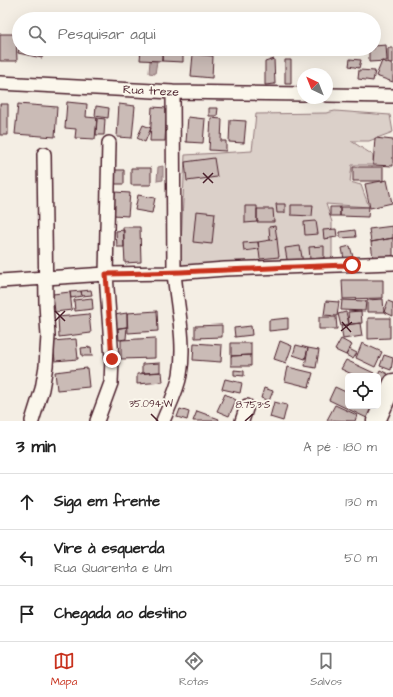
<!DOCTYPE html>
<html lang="pt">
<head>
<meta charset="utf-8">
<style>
  body { margin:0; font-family:"Architects Daughter",sans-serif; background:#f2f2f2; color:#222 }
  .controls { position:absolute; right:12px; bottom:12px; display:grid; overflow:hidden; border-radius:6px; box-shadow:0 4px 16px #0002 }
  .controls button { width:36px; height:36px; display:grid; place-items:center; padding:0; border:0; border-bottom:1px solid #e0e0e0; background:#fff; color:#222; font:20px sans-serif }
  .compass { position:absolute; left:297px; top:68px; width:36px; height:36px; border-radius:50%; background:#fff; box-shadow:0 4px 16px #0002; rotate:317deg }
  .stop { position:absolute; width:12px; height:12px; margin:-9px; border:3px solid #c8321e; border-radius:50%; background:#fff }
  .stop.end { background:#c8321e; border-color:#fff; box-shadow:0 1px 4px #0008 }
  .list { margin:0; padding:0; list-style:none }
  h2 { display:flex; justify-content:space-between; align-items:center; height:52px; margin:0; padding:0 16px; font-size:17px }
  h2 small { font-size:13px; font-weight:400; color:#767676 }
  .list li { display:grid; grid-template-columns:26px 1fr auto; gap:12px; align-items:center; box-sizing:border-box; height:56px; padding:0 16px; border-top:1px solid #e0e0e0 }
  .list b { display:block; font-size:15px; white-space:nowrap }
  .list p { margin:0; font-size:13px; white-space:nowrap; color:#767676 }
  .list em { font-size:13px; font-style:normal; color:#767676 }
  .icon { flex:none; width:22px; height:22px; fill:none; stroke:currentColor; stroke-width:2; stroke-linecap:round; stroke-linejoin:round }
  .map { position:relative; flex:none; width:393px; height:421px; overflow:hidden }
  .search { position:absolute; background:#fff; box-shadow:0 4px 16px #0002; left:12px; right:12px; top:12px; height:44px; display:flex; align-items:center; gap:10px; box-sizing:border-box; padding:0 14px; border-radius:22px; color:#767676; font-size:15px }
  .sheet { height:220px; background:#fff }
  nav { display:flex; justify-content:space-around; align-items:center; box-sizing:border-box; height:56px; border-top:1px solid #e0e0e0; background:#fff; font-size:11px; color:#767676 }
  nav a { display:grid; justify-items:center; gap:2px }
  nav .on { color:#c8321e }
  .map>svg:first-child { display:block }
  .green { fill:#dbd0c9; stroke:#92787a }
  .water { fill:#baa7a5; stroke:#8d7174 }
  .building { fill:#cabbb6; stroke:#4a1f2b }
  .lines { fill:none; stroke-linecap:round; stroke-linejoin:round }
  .minor-casing { stroke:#4a1f2b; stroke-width:16 }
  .secondary-casing { stroke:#4a1f2b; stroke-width:21 }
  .minor { stroke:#fbf7ec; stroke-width:13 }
  .secondary { stroke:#fbf7ec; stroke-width:18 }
  .route { stroke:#c8321e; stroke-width:5 }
  .ticks { fill:none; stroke:#4a1f2b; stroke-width:1.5 }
  .labels { text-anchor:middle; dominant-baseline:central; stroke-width:3.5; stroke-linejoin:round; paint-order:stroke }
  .street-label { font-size:12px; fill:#4a1f2b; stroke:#fbf7ec }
  .ticks-label { font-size:10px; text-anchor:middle; fill:#4a1f2b; stroke:#fbf7ec; stroke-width:3.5; stroke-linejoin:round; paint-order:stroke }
</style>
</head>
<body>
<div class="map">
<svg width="393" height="421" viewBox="0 0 393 421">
  <rect width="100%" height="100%" fill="#f4eee4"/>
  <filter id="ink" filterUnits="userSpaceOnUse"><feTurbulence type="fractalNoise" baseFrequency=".025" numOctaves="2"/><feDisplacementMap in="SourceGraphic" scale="8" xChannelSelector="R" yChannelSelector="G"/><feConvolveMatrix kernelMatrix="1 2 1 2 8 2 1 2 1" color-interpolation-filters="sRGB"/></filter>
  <g filter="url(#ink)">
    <path class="green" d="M335,111L390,115L393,132L369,141H351L373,155V165H352L350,182L361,185L369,207L326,204L332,222V261L180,268L185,155L252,151L256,114L326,113Z"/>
    <path class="water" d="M150,61H157L155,74L149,73Z
      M163,166V180L157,181L158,167Z"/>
    <path class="building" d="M0,34H16L17,61H0Z
      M386,45L387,61L369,62V49H374V46Z
      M388,48H393V63H388Z
      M19,49H44L42,58L18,53Z
      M141,49H162V61L140,60Z
      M163,49H183V62L162,61Z
      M193,54L213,56L212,78L191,76Z
      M274,59L275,84L265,85V62Z
      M350,59L361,60L359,68L349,66Z
      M285,60H291V84H285Z
      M382,61L393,65V82L376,76Z
      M359,70L375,71L373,81L358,79Z
      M67,102L87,104L86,117L97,118L95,139L75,138L76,129L65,128Z
      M0,104H8V135H0Z
      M18,104L57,107L55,137L15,134Z
      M119,104L135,106L132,138L117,137Z
      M96,106L109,108L108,118L95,116Z
      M152,107L167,108L165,141H150Z
      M209,108H218L217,116H209Z
      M188,117L205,119L203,143L186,142Z
      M97,118L105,119L104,135H96Z
      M211,118L222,119L221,141H226V151L209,150Z
      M230,120L246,121L244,143L229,142Z
      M143,125L151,128L145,142L137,138Z
      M375,138L393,140V166L373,165Z
      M214,158L217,177L187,181L185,162Z
      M353,167H383V181H353Z
      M131,168H151V185H131Z
      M113,170H124V184H113Z
      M387,180L392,203L370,208L365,184Z
      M115,192L130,193L128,216L113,215Z
      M138,195L155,198L152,213L135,210Z
      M276,204H285V213H277Z
      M291,205H313L312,216L291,215Z
      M245,206H257V222L245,223Z
      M330,207H340V216H330Z
      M340,207H369L368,217L340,216Z
      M257,209H273L274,222H257Z
      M196,211L215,213L212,244L193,242Z
      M316,221L318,234L305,235L304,222Z
      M275,226L277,239L270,240L269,227Z
      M393,226V238L371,242L369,229Z
      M123,227H140L141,262L125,263Z
      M336,229L337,237L324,239L323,230Z
      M124,230V247H117L116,231Z
      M355,230L356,237L340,238V232Z
      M393,238V256L373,259L371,242Z
      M277,239L279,257L260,259L258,242Z
      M258,242L259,249L244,251L243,243Z
      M300,246L303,263L288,265L285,248Z
      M324,246V258L310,259L309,247Z
      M350,246L353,257L344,259L342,248Z
      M342,280H383V298L343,299Z
      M91,290L92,295L82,296L81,291Z
      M81,291L82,296L71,298L70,292Z
      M70,292L72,310L55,312L53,294Z
      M92,298L93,309L75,311L74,300Z
      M383,299L384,312H367V300Z
      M342,300L366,301L365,311L341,310Z
      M326,301L339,302L337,316L324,315Z
      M388,301L393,303V316L384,312Z
      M157,311L158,331L128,333L127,313Z
      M361,311L362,323L349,324L348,312Z
      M346,312L349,324L341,326L338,314Z
      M127,313V327L115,329L114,315Z
      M89,314L91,333L59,337L58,317Z
      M319,317H336L337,329H319Z
      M288,318V329L269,331V320Z
      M368,318H390V338L368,339Z
      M360,323L362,336L343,339L341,326Z
      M222,325V337L195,338V326Z
      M251,326L252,335L235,337L234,328Z
      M127,327L126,339L119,340L118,328Z
      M155,338V358L121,359V340Z
      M76,339L78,359L55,361L53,341Z
      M341,339L352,345L346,355L335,350Z
      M280,341L292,346L286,363L274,359Z
      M194,343L222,345L221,362L193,360Z
      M231,343H251V355L231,356Z
      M362,343L382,352L375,367L356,358Z
      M296,345L308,348L305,359L293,355Z
      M91,347L92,356H82L81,348Z
      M308,348L319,350L316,368L305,366Z
      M349,349L357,353L353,359L346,355Z
      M251,355V366H231V356Z
      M384,355L393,358L391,370L380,366Z
      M346,360L374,373L372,376H356L341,369Z
      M160,363V372L142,373V364Z
      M288,367L313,373L309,387L285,381Z
      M87,368L89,387L57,390L55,372Z
      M234,370L244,371V376L234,375Z
      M380,370L388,374L384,388L378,386L377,376Z
      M162,372L163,382L137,384V374Z
      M225,379L242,383L240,393L222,389Z
      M335,387L348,393V406H375L369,419L329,400Z
      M264,388L273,391L269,401L261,398Z
      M225,394L236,400L229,416L217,411Z
      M274,402L287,405L283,421L270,417Z
      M335,405L357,415L355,421L327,420Z
      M180,409L189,412L187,420L177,417Z
      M197,411L219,419L218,421H193Z"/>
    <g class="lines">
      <g class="minor-casing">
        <path id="minor" d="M0,83L173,92L303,94
          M327,95L393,96
          M0,281L106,274L174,273L225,269L393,263
          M32,421L42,389L46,366L48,336L46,303L44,154
          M97,421L111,383L112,359L106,274L109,143
          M163,421C169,406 177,391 180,375C186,342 177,306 174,273L173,92
          M242,421L247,406"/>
      </g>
      <g class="secondary-casing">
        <path id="secondary" d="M376,421L393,383"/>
      </g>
      <use href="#minor" class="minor"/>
      <use href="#secondary" class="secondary"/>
    </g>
  </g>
  <g class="lines" filter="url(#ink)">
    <path class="route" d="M112,359L106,274C188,273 270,267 352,265"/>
  </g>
  <path class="ticks" d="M203,173L213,183M203,183L213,173M55,311L65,321M55,321L65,311M342,322L351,332M341,331L352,322M151,414L158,421M245,421L253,414"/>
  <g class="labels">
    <g class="street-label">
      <text transform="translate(151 91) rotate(3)">Rua treze</text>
    </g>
  </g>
  <g class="ticks-label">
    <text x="151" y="407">35.094°W</text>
    <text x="253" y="408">8.753°S</text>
  </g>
</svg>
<div class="controls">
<button><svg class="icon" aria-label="locate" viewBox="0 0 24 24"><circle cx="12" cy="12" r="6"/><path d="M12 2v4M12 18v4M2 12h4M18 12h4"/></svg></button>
</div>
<svg class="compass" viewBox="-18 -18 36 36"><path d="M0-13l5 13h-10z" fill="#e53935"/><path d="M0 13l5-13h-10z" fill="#767676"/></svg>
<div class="stop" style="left:352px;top:265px"></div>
<div class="stop end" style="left:112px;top:359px"></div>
<div class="search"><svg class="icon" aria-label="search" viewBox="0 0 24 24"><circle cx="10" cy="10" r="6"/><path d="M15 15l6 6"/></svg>Pesquisar aqui</div>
</div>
<section class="sheet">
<h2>3 min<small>A pé · 180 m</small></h2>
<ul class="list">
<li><svg class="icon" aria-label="ahead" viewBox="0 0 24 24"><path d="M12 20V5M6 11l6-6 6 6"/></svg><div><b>Siga em frente</b></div><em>130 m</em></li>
<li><svg class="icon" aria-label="left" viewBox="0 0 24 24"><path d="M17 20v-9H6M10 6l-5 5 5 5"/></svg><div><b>Vire à esquerda</b><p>Rua Quarenta e Um</p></div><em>50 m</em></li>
<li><svg class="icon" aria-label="arrive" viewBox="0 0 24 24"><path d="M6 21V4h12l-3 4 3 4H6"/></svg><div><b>Chegada ao destino</b></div></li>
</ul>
</section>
<nav>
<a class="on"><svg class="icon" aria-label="map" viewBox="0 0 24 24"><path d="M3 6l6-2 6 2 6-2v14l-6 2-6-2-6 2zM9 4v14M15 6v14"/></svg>Mapa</a>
<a><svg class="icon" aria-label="directions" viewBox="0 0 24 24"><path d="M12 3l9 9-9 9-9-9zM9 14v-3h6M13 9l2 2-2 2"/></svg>Rotas</a>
<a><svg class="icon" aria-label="saved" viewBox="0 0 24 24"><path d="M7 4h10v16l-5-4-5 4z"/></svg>Salvos</a>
</nav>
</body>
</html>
